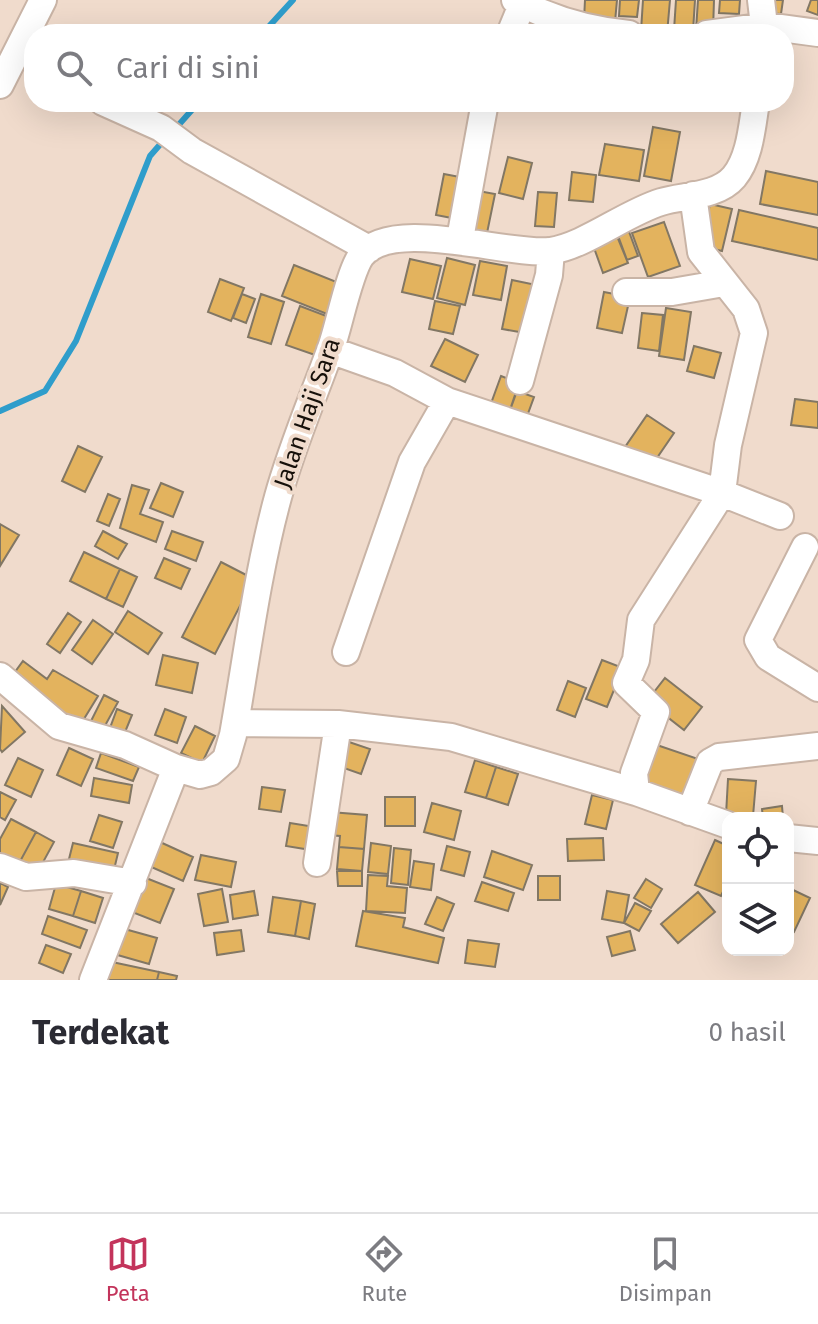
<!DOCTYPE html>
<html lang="id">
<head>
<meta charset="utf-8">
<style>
  body { margin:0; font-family:"Fira Sans",sans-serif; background:#f7f7f7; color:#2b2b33 }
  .controls { position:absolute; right:24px; bottom:24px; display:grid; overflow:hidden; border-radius:16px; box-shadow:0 8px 32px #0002 }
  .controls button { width:72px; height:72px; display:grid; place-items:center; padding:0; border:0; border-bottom:2px solid #e1e1e2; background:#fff; color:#2b2b33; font:40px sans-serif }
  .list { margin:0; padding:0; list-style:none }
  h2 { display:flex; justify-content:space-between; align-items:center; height:104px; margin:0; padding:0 32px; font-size:34px }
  h2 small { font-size:26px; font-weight:400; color:#7c7c81 }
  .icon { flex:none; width:44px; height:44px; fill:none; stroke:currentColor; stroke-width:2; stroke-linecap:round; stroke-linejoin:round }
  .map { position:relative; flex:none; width:818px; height:980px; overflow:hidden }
  .search { position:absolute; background:#fff; box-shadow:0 8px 32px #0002; left:24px; right:24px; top:24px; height:88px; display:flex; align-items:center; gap:20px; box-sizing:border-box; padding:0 28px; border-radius:32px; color:#7c7c81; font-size:30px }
  .sheet { height:232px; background:#fff }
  nav { display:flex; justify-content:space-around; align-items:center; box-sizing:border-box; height:112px; border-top:2px solid #e1e1e2; background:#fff; font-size:22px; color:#7c7c81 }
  nav a { display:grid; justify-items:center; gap:4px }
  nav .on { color:#c3345b }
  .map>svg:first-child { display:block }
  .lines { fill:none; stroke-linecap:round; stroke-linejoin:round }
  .stream { stroke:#2f9dcb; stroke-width:6 }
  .building { fill:#e3b35e; stroke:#827764; stroke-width:2 }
  .minor-casing { stroke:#c9b4a6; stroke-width:30 }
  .minor { stroke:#fff; stroke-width:26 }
  .labels { text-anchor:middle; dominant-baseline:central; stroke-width:8; stroke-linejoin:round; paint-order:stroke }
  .street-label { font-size:24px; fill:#16100a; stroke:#f0dbcc }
</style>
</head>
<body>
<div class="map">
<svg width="818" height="980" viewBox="0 0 818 980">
  <rect width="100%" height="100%" fill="#f0dbcc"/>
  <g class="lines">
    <path class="stream" d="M262,34L293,0
      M175,129L199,102
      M0,411L45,391L76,341L150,156L164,140"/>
  </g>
  <path class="building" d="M585,0H617L615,22L584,20Z
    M620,0H639L637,17L619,16Z
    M643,0H670L667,34L641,31Z
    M676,0H695L693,31L674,30Z
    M698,0H714L713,31L696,30Z
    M720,0H740L739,14L719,13Z
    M768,0H783L781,14L767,13Z
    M811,0H818V15L807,11Z
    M653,127L680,132L671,181L644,176Z
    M605,144L644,150L639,181L599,175Z
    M508,157L532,163L523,199L499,193Z
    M766,171L818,182V215L760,204Z
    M572,172L596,175L593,202L569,200Z
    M444,174L465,178L457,219L436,215Z
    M473,190L495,194L487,233L465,228Z
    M538,192L557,193L554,227L535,226Z
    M710,204L732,209L722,251L701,246Z
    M739,210L818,228V260L732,241Z
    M664,222L680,266L648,277L632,233Z
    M628,229L638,256L627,260L617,233Z
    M617,236L628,263L603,273L593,245Z
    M447,258L475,265L465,305L437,298Z
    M410,259L441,266L433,299L402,292Z
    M480,261L507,266L501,300L473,295Z
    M294,265L339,283L327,314L282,296Z
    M220,279L244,288L231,321L208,312Z
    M512,280L541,286L531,334L502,329Z
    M604,292L630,297L622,333L597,328Z
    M242,294L255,299L246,323L233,318Z
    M261,294L284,302L271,344L248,337Z
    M435,301L460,306L453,334L429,329Z
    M300,306L329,317L315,355L286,345Z
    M666,308L691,312L684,360L659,356Z
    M642,313L663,315L659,351L638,348Z
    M445,339L478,355L465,382L431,366Z
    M694,346L721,353L714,378L687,371Z
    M501,376L519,383L508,416L489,409Z
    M517,391L534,397L526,419L509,413Z
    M795,399L818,402V428L791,425Z
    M647,415L674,433L650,468L623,450Z
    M78,446L102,457L85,492L62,481Z
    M161,483L183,492L173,517L150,508Z
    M132,485L149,490L140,514L163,522L156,542L120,528Z
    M108,494L120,499L109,526L97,521Z
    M0,524L19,535L0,566Z
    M103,531L127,544L118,559L95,546Z
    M172,531L203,542L196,561L165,549Z
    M84,552L120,569L106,599L70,581Z
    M164,558L190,569L181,589L155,578Z
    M221,562L254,579L215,654L182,637Z
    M120,569L137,577L123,607L106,599Z
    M128,611L162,633L148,654L115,632Z
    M68,613L81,622L60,653L47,644Z
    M93,620L113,634L92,664L72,650Z
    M163,655L198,663L192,693L156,685Z
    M602,660L623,668L607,707L586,699Z
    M23,661L47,679L53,670L98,696L79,727L12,676Z
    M665,678L702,707L684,730L647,701Z
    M568,681L586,688L575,717L557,710Z
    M104,695L118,702L101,733L88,727Z
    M2,706L25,732L2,752L0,749Z
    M117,709L132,715L121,742L107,736Z
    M165,709L186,717L177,743L155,735Z
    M195,726L215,736L202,763L181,753Z
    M346,741L370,749L361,774L338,766Z
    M651,743L707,762L691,805L636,786Z
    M69,748L93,759L81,786L57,775Z
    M101,753L139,767L133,781L96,768Z
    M18,758L43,770L31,797L5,785Z
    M475,760L496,767L486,798L465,792Z
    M496,767L518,774L508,805L486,798Z
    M94,778L132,785L129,803L91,796Z
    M728,779L756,781L753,816L726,815Z
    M262,787L285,790L281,812L259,809Z
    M0,792L16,800L5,820L0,817Z
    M592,795L613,800L606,829L585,824Z
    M385,797H415V826H385Z
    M432,803L461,811L454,840L424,832Z
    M782,806L783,818H763L762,809Z
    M330,812L367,815L364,849L339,847L340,836L328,835Z
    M99,815L122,822L113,848L90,841Z
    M11,819L36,832L17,867L0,858V839Z
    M290,823L315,827L311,850L286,846Z
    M36,832L54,842L35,877L17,867Z
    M603,838L604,860L568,861L567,839Z
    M715,840L728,846V881L721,896L695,885Z
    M160,842L193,857L183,881L149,866Z
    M73,843L118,853L112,878L67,867Z
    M371,843L391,846L388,874L368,872Z
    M447,846L470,852L464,876L441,870Z
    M339,847L364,849L362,871L337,869Z
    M394,848L411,850L408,885L391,883Z
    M492,851L532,865L523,890L484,877Z
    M201,855L236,862L231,887L195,880Z
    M414,861L434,864L431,890L410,887Z
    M337,871H362V886H338Z
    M368,875L388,876L387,886L407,888L405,913L366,911Z
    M538,876H560V900H538Z
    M146,878L174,889L160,923L132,912Z
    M646,879L662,889L651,908L634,898Z
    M482,882L514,893L508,911L475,901Z
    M0,883L8,887L0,905Z
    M56,884L81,891L73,916L49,909Z
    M222,889L228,922L204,926L198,894Z
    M791,889L810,898L794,932L788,929V897Z
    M81,891L103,898L95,923L73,916Z
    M254,891L258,915L233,919L230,895Z
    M607,891L629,895L624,923L602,919Z
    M698,892L715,912L678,943L661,924Z
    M273,897L301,901L295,936L268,932Z
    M437,897L454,904L443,931L425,924Z
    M301,901L315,904L309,939L295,936Z
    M635,903L651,911L639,931L624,923Z
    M363,911L405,918L403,927L444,938L438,963L356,946Z
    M48,916L87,930L80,948L42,934Z
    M121,928L157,938L149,964L114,954Z
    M241,930L244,951L217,955L214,933Z
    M630,931L635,950L612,956L607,937Z
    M468,940L499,944L495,967L465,963Z
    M46,945L71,954L63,973L39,963Z
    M112,962L159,972L157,980H108Z
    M159,972L177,976L176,980H157Z"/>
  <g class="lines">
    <g class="minor-casing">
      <path id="minor" d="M515,0C552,20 588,30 629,34
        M761,0L765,34
        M510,34L524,0
        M707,34L766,26L818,33
        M0,85L43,0
        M103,102L161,128L192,151L369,249
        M693,195L701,252L746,309L754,333L728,445L722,493L641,620L636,660L626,683L656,712L634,773L636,792L728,825
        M460,239L485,102
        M626,292H672L724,283
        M330,350L395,373L447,401L722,493L780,516
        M520,381L549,275L551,251
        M805,547L758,640L768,657L818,688
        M346,652L412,462L447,401
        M0,676L59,726L125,745L176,768L200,775L211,772L226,759L233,735C247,656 257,574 278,497C292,446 313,398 331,348C339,326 349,273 361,256C392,216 507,256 550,251C585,246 625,213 661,202C683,195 717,197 734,177C750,158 752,126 756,102
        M235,723L338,724L451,737L636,792
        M690,812L710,762L719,757L818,746
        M788,838L818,841
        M317,863L338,724
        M0,867L26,877L74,873L133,883
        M93,980L176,768"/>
    </g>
    <use href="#minor" class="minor"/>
  </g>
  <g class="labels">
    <g class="street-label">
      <text transform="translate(307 413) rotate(-71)">Jalan Haji Sara</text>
    </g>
  </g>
</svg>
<div class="controls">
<button><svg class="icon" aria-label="locate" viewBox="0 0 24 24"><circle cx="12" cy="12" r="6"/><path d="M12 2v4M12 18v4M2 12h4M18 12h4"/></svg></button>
<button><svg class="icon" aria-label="layers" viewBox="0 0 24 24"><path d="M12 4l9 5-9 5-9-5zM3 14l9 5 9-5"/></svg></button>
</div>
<div class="search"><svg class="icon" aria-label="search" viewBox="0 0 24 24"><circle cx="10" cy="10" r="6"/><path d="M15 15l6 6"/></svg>Cari di sini</div>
</div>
<section class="sheet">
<h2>Terdekat<small>0 hasil</small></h2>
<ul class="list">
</ul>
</section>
<nav>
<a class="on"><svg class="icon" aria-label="map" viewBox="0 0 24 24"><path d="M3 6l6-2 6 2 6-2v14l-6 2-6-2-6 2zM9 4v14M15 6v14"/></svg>Peta</a>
<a><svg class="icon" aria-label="directions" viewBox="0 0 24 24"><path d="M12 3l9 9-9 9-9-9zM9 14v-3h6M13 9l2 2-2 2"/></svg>Rute</a>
<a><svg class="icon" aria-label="saved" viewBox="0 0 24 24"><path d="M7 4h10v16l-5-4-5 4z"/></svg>Disimpan</a>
</nav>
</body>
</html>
